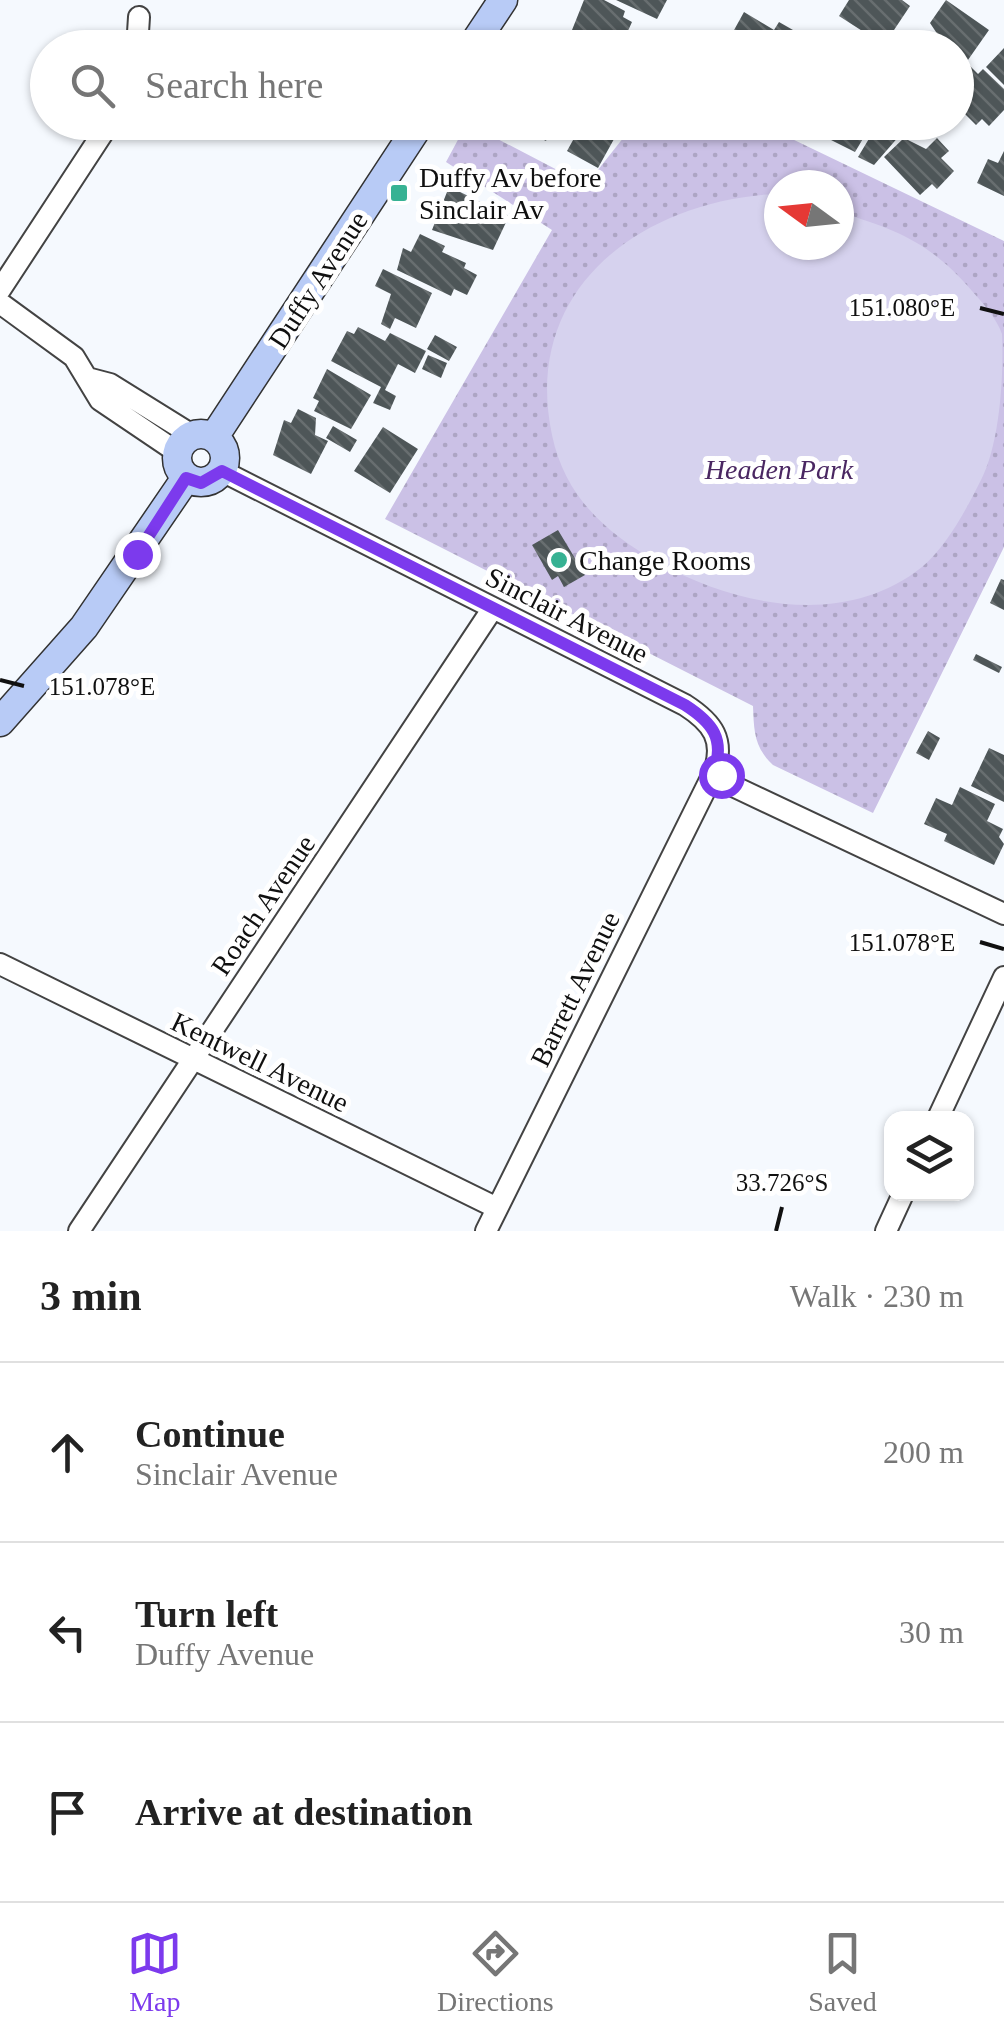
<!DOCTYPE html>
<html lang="en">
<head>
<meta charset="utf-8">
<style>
  body { margin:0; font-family:Georgia,serif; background:#f2f2f2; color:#222 }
  .controls { position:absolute; right:30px; bottom:30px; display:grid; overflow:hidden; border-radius:20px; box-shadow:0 2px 8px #0004 }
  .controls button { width:90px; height:90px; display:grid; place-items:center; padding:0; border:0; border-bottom:2px solid #e0e0e0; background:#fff; color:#222; font:50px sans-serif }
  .compass { position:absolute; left:764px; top:170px; width:90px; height:90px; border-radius:50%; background:#fff; box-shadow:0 2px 8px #0004; rotate:285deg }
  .stop { position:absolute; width:30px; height:30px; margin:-22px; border:8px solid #7c3aed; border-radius:50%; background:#fff }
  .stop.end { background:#7c3aed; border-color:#fff; box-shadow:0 2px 10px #0008 }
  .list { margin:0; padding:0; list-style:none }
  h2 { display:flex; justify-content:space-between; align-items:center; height:130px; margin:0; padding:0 40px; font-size:42px }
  h2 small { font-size:32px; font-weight:400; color:#767676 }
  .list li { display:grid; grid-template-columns:65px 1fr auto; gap:30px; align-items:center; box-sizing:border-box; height:180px; padding:0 40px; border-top:2px solid #e0e0e0 }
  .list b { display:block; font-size:38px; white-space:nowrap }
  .list p { margin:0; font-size:32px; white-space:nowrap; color:#767676 }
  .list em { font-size:32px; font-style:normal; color:#767676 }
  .icon { flex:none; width:55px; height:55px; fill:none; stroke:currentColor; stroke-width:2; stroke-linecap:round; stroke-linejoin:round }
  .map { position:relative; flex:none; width:1004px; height:1231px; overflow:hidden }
  .search { position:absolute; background:#fff; box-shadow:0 2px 8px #0004; left:30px; right:30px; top:30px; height:110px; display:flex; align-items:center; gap:25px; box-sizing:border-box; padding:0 35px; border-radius:55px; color:#767676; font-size:38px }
  .sheet { height:670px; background:#fff }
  nav { display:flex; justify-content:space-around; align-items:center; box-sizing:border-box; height:140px; border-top:2px solid #e0e0e0; background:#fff; font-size:28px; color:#767676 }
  nav a { display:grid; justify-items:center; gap:5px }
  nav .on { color:#7c3aed }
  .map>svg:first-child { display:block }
  .park { fill:url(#park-dots); fill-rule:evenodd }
  .pitch { fill:#d6d2ee }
  .building { fill:url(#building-back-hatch) }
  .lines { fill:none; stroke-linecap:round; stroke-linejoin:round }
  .minor-casing { stroke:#434343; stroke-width:24 }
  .secondary-casing { stroke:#323232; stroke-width:31 }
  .minor { stroke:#fff; stroke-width:20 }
  .secondary { stroke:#b8cbf6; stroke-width:28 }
  .route { stroke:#7c3aed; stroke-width:12 }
  .ticks { fill:none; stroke:#101010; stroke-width:4 }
  .poi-dot { fill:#37b293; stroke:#fff; stroke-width:4 }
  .labels { text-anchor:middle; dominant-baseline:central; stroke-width:10; stroke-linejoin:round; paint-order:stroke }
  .poi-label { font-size:28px; fill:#101010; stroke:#fff; text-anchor:start }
  .street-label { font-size:28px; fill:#101010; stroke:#fff }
  .park-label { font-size:28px; font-style:italic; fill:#4a2762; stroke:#fff }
  .ticks-label { font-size:25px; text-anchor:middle; fill:#101010; stroke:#fff; stroke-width:10; stroke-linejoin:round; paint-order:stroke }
</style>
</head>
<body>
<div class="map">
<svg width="1004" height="1231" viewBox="0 0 1004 1231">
  <defs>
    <pattern id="park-dots" width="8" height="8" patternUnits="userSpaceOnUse" patternTransform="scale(2.5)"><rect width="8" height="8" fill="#cbc1e6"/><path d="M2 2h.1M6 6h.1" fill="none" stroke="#ada5c4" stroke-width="1.8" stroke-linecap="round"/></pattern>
    <pattern id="building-back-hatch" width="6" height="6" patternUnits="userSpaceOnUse" patternTransform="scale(2.5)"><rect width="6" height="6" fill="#4e5658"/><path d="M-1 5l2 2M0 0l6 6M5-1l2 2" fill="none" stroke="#686e70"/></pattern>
  </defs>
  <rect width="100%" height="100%" fill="#f5f9fe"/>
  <path class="park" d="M467,123L586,185L635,123H759L1004,241V547L873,813L773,765C754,747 754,731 753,706L385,519L552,230L446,162ZM779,185H839V245H779Z"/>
  <path class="pitch" d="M773,194L779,196V245H839V212C898,230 931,243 972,291C983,303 997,319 1002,334C1004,374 1000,444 981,480C967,508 947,546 922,567C846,628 738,607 659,563C606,533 565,497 552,435C521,289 641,202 773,194Z"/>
  <path class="building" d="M584,0H604L625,11L623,17L632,22L622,44L610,37L607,42L600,38L597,43L572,30Z
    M616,0H667L657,19Z
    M849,0H902L910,6L884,45L839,16Z
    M946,0L989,30L956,77V48H930L938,35L930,23Z
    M744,12L774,30L779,22L807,38L801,48H740L728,41Z
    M1004,48V85L986,67Z
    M970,66L978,74L983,69L1004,89V110L989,126L982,119L976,125L962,111L959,117L956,115V81Z
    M506,122H554L546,141Z
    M583,122H605L619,130L598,168L567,151Z
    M842,122H873L855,152L831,140Z
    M879,122L900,135L874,165L858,157Z
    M904,138L926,149L937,138L949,151L941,158L954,171L937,189L932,184L920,195L884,157Z
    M1004,151V196L977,183L988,159L998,163Z
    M454,189L509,216L493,250L432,230L447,192Z
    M420,234L445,246L442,252L466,263L464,268L477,275L467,295L454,289L451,296L397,270L403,248L411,252Z
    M383,269L432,293L416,328L395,318L390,329L381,324L391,294L375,286Z
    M358,327L385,341L390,333L426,351L415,373L398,364L385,390L396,396L390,410L373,403L381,387L331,361L347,331L354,334Z
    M435,335L457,347L449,361L427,349Z
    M428,355L447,363L441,378L422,369Z
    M327,369L371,395L351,429L314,411L319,401L313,398Z
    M298,409L316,418L315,435L328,441L311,474L273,455L284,420L291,423Z
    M333,426L357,440L350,452L326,438Z
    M383,427L418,449L390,493L354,471Z
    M558,530L585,575L564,587L558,576L552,580L532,545Z
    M1001,579L1004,580V610L990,603Z
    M976,654L1002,667L999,673L973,660Z
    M928,731L940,738L929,760L916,753Z
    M989,748L1004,755V802L971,786Z
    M960,787L995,804L987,821L1003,829L999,837L1004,844L994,865L944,841L947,834L924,824L936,798L952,805Z"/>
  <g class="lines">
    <g class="minor-casing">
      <path id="minor" d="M137,48L139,17
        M0,290L110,122
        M0,303L74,357L100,400L177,452
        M91,379L110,384L192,435
        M222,471L685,705C713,723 725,740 714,772L735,787L1004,914
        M0,964L497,1208
        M938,1118L1004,977
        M79,1231L493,608
        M486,1231L714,772
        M886,1231L903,1194"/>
    </g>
    <g class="secondary-casing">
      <path id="secondary" d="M471,48L503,0
        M177 458a24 24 0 1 1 48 0a24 24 0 1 1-48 0Z
        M214,437L421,122
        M0,722L84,627L186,478"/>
    </g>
    <use href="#minor" class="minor"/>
    <use href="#secondary" class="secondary"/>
  </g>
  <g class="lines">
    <path class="route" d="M137,554L186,478L201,483L222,471L685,705C713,723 725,739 714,772L721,775"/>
  </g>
  <path class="ticks" d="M980,308L1004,314M0,680L24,686M980,942L1004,949M776,1231L782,1207"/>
  <g class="poi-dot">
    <rect x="389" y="183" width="20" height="20" rx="5"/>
    <circle cx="559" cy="560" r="10"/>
  </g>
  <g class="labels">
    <g class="poi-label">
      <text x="419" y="177">Duffy Av before<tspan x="419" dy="32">Sinclair Av</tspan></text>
      <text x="579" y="560">Change Rooms</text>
    </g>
    <g class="street-label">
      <text transform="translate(318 280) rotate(-57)">Duffy Avenue</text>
      <text transform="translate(567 615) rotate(27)">Sinclair Avenue</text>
      <text transform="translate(263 905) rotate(-56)">Roach Avenue</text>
      <text transform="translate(575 989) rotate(-64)">Barrett Avenue</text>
      <text transform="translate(260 1062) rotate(26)">Kentwell Avenue</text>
    </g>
    <g class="park-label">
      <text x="779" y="469">Headen Park</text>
    </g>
  </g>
  <g class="ticks-label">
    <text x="902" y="316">151.080°E</text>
    <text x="102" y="695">151.078°E</text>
    <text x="902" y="951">151.078°E</text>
    <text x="782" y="1191">33.726°S</text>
  </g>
</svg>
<div class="controls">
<button><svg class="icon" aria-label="layers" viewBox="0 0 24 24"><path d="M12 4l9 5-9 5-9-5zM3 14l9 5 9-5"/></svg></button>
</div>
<svg class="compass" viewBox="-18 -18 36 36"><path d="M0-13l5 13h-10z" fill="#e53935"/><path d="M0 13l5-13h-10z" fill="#767676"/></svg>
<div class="stop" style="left:721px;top:775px"></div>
<div class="stop end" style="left:137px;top:554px"></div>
<div class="search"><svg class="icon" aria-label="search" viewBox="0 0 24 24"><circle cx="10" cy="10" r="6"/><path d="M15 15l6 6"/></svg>Search here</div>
</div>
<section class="sheet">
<h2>3 min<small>Walk · 230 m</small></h2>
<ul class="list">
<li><svg class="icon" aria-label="ahead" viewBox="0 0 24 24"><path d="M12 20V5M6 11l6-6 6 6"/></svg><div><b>Continue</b><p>Sinclair Avenue</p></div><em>200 m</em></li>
<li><svg class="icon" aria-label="left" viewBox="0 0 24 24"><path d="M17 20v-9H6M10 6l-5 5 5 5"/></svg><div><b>Turn left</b><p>Duffy Avenue</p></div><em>30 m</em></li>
<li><svg class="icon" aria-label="arrive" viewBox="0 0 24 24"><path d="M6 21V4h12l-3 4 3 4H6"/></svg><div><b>Arrive at destination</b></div></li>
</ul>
</section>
<nav>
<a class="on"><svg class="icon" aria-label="map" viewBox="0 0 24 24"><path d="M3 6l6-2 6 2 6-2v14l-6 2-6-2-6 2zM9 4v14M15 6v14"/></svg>Map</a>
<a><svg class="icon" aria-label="directions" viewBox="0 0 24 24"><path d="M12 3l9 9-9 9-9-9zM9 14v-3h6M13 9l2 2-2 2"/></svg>Directions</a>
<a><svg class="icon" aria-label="saved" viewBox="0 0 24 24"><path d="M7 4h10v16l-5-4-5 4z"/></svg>Saved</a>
</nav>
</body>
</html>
